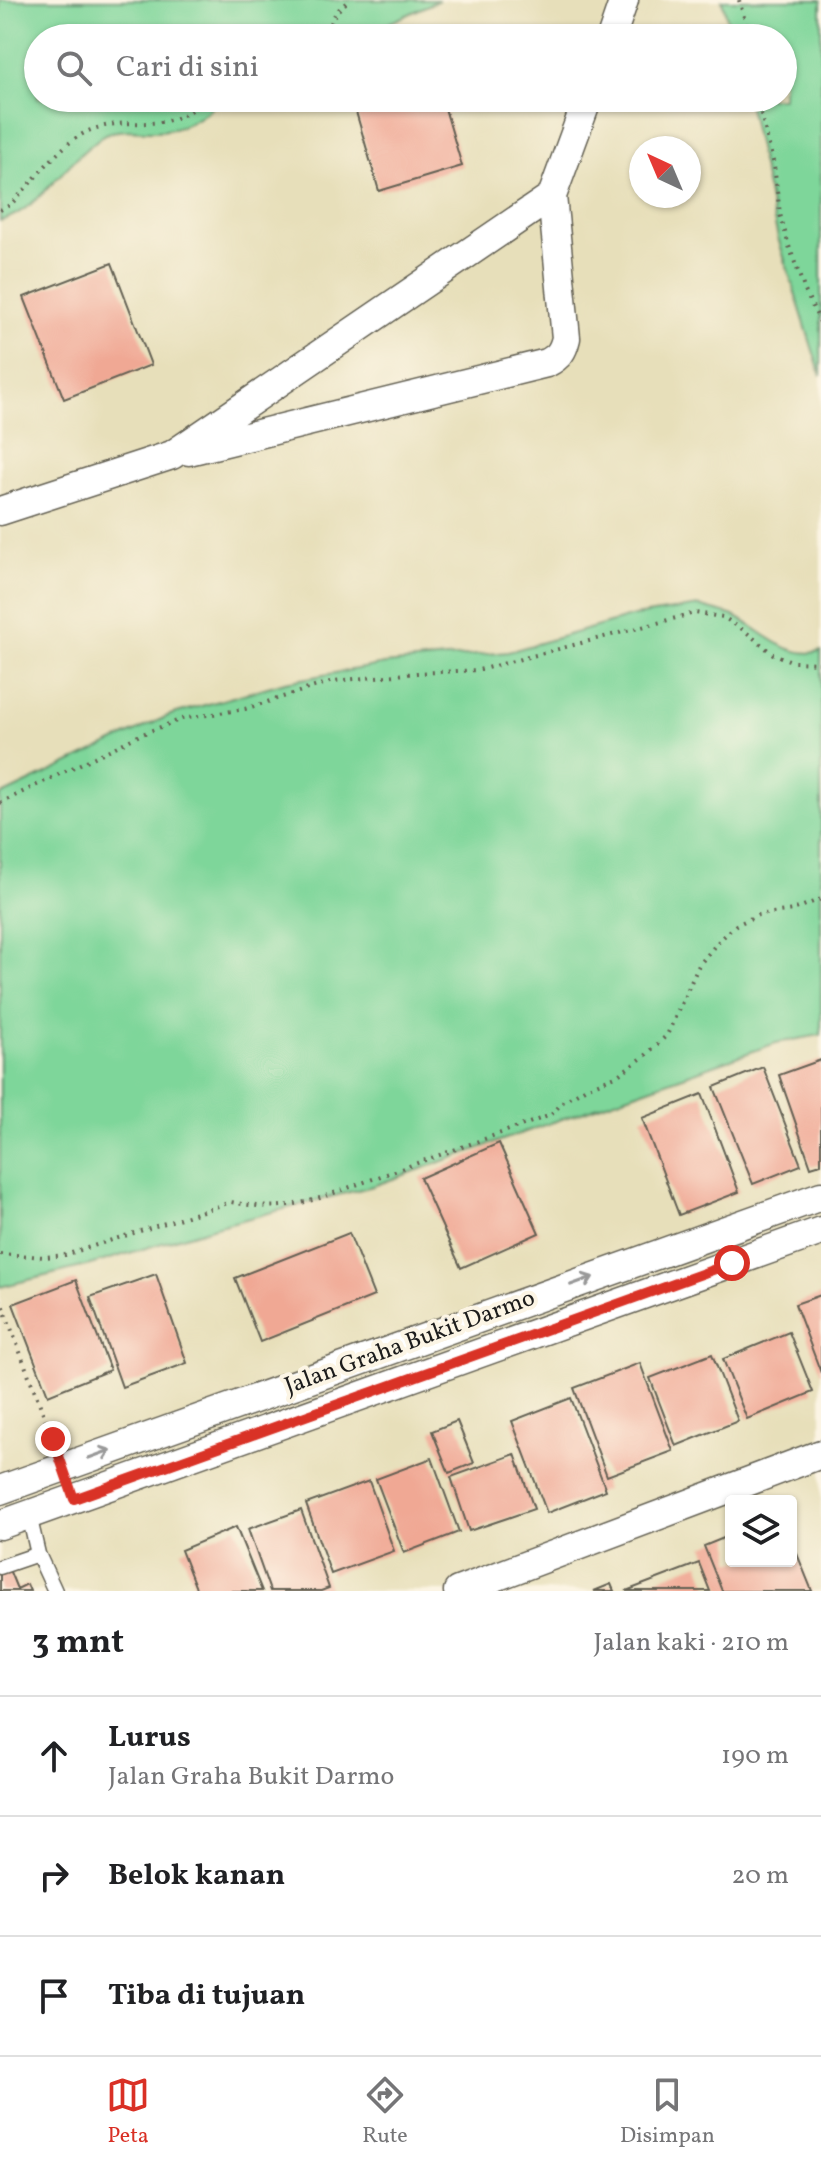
<!DOCTYPE html>
<html lang="id">
<head>
<meta charset="utf-8">
<style>
  body { margin:0; font-family:Vollkorn,serif; background:#f2f2f2; color:#202124 }
  .controls { position:absolute; right:24px; bottom:24px; display:grid; overflow:hidden; border-radius:8px; box-shadow:0 2px 6px #0004 }
  .controls button { width:72px; height:72px; display:grid; place-items:center; padding:0; border:0; border-bottom:2px solid #e0e0e0; background:#fff; color:#202124; font:40px sans-serif }
  .compass { position:absolute; left:629px; top:136px; width:72px; height:72px; border-radius:50%; background:#fff; box-shadow:0 2px 6px #0004; rotate:316deg }
  .stop { position:absolute; width:24px; height:24px; margin:-18px; border:6px solid #d93025; border-radius:50%; background:#fff }
  .stop.end { background:#d93025; border-color:#fff; box-shadow:0 2px 8px #0008 }
  .list { margin:0; padding:0; list-style:none }
  h2 { display:flex; justify-content:space-between; align-items:center; height:104px; margin:0; padding:0 32px; font-size:34px }
  h2 small { font-size:26px; font-weight:400; color:#757577 }
  .list li { display:grid; grid-template-columns:52px 1fr auto; gap:24px; align-items:center; box-sizing:border-box; height:120px; padding:0 32px; border-top:2px solid #e0e0e0 }
  .list b { display:block; font-size:30px; white-space:nowrap }
  .list p { margin:0; font-size:26px; white-space:nowrap; color:#757577 }
  .list em { font-size:26px; font-style:normal; color:#757577 }
  .icon { flex:none; width:44px; height:44px; fill:none; stroke:currentColor; stroke-width:2; stroke-linecap:round; stroke-linejoin:round }
  .map { position:relative; flex:none; width:821px; height:1591px; overflow:hidden }
  .search { position:absolute; background:#fff; box-shadow:0 2px 6px #0004; left:24px; right:24px; top:24px; height:88px; display:flex; align-items:center; gap:20px; box-sizing:border-box; padding:0 28px; border-radius:44px; color:#757577; font-size:30px }
  .sheet { height:464px; background:#fff }
  nav { display:flex; justify-content:space-around; align-items:center; box-sizing:border-box; height:112px; border-top:2px solid #e0e0e0; background:#fff; font-size:22px; color:#757577 }
  nav a { display:grid; justify-items:center; gap:4px }
  nav .on { color:#d93025 }
  .map>svg:first-child { display:block }
  .green { fill:#7ed69a; stroke:#4d795b; stroke-width:2 }
  .building { fill:#f0a894 }
  .lines { fill:none; stroke-linecap:round; stroke-linejoin:round }
  .service-casing { stroke:#636053; stroke-width:17 }
  .minor-casing { stroke:#636053; stroke-width:31 }
  .path { stroke:#636053; stroke-width:4; stroke-dasharray:2 6; stroke-linecap:butt }
  .service { stroke:#fff; stroke-width:14 }
  .minor { stroke:#fff; stroke-width:28 }
  .oneway { stroke:#999 }
  .route { stroke:#d93025; stroke-width:10 }
  .labels { text-anchor:middle; dominant-baseline:central; stroke-width:8; stroke-linejoin:round; paint-order:stroke }
  .street-label { font-size:24px; fill:#1c1c1c; stroke:#fcf5e5 }
</style>
</head>
<body>
<div class="map">
<svg width="821" height="1591" viewBox="0 0 821 1591">
  <rect width="100%" height="100%" fill="#fcf5e5"/>
  <filter id="ink" filterUnits="userSpaceOnUse"><feTurbulence type="fractalNoise" baseFrequency=".0125" numOctaves="2"/><feDisplacementMap in="SourceGraphic" scale="16" xChannelSelector="R" yChannelSelector="G"/><feConvolveMatrix kernelMatrix="1 2 1 2 8 2 1 2 1" color-interpolation-filters="sRGB"/></filter>
  <filter id="wash" filterUnits="userSpaceOnUse"><feTurbulence type="fractalNoise" baseFrequency=".006" numOctaves="4" result="noise"/><feDisplacementMap in="SourceGraphic" scale="32" xChannelSelector="R" yChannelSelector="G"/><feGaussianBlur stdDeviation="1.8" result="paint"/><feColorMatrix in="noise" values="0 0 0 0 0 0 0 0 0 0 0 0 0 0 0 0 0 1.4 0 .05"/><feComposite in="paint" operator="in"/></filter>
  <g filter="url(#wash)">
    <rect width="100%" height="100%" fill="#e7dfba"/>
    <path class="green" d="M0,0H439L357,38H38V98H219C207,118 178,131 155,131C139,131 120,128 105,134C100,137 95,142 90,146C61,168 37,211 0,221Z
      M722,0H821V376L778,238L747,98H783V38H732Z
      M699,606C711,610 725,612 736,617C763,631 788,660 821,651V1035L776,1043L373,1186L215,1227L90,1265L0,1287V796L170,715L285,682L385,664L508,652L634,616Z"/>
    <g id="blocks">
      <path class="building" d="M352,98H442L462,166L379,191Z
        M112,263L151,365L64,399L24,297Z
        M821,1060V1164L811,1167L779,1075Z
        M763,1067L801,1165L753,1184L714,1087Z
        M702,1094L739,1192L679,1215L642,1118Z
        M499,1143L539,1233L461,1268L420,1178Z
        M349,1233L374,1296L260,1342L235,1278Z
        M156,1274L187,1363L122,1387L90,1297Z
        M76,1280L110,1370L48,1395L13,1304Z
        M821,1295V1373L795,1304Z
        M789,1332L813,1392L747,1419L723,1359Z
        M712,1354L738,1421L676,1446L650,1378Z
        M640,1363L673,1451L607,1476L574,1388Z
        M571,1398L606,1490L547,1513L512,1421Z
        M457,1421L474,1463L449,1473L432,1431Z
        M515,1454L534,1509L469,1531L451,1477Z
        M432,1458L459,1532L404,1553L376,1479Z
        M369,1481L394,1551L331,1574L306,1504Z
        M301,1510L329,1588L321,1591H270L248,1529Z
        M236,1527L262,1591H197L181,1550Z
        M731,1535V1561H791V1539L812,1591H722L704,1546Z
        M699,1563L710,1591H626Z
        M8,1567L17,1589L27,1584L30,1591H0V1570Z
        M611,1584L614,1591H594Z"/>
    </g>
  </g>
  <g filter="url(#ink)">
    <use href="#blocks" fill-opacity="0" stroke="#636053" stroke-width="2"/>
    <g class="lines">
      <g class="service-casing">
        <path id="service" d="M38,1554L55,1591
          M0,1567L38,1554L29,1515"/>
      </g>
      <g class="minor-casing">
        <path id="minor" d="M611,38L624,0
          M189,451L547,363C559,357 563,351 566,338L552,196
          M0,511L172,455L552,196L588,98
          M0,1490L821,1196
          M0,1525L821,1231
          M458,1591L821,1454"/>
      </g>
      <path class="path" d="M739,0L750,38
        M324,38L336,12L349,0
        M757,98L774,165L780,214L789,246L805,291L821,324
        M0,210L10,205C33,183 61,141 91,130C137,113 162,139 207,98
        M0,803L142,734L182,719L245,709L333,681L417,673L479,670L695,613L723,617L745,631L773,654L794,662L821,663
        M0,1254L45,1257L65,1255L231,1202C267,1209 282,1208 317,1199L551,1115L563,1102L586,1088L618,1075L645,1056L667,1035L699,965L718,942L736,925L758,915L793,910L821,899
        M0,1299L54,1442"/>
      <use href="#service" class="service"/>
      <use href="#minor" class="minor"/>
    </g>
    <defs><path id="oneway-shaft" d="M-6 0H5M1.5-3L5.5 0L1.5 3" fill="none" stroke-width="1.6" stroke-linecap="round" stroke-linejoin="round" transform="scale(2)"/></defs>
    <g class="oneway">
      <use href="#oneway-shaft" transform="translate(582 1281) rotate(-20)"/>
      <use href="#oneway-shaft" transform="translate(100 1454) rotate(-20)"/>
    </g>
  </g>
  <g class="lines" filter="url(#ink)">
    <path class="route" d="M53,1439L74,1499L732,1263"/>
  </g>
  <g class="labels">
    <g class="street-label">
      <text transform="translate(410 1343) rotate(-20)">Jalan Graha Bukit Darmo</text>
    </g>
  </g>
</svg>
<div class="controls">
<button><svg class="icon" aria-label="layers" viewBox="0 0 24 24"><path d="M12 4l9 5-9 5-9-5zM3 14l9 5 9-5"/></svg></button>
</div>
<svg class="compass" viewBox="-18 -18 36 36"><path d="M0-13l5 13h-10z" fill="#e53935"/><path d="M0 13l5-13h-10z" fill="#757577"/></svg>
<div class="stop" style="left:732px;top:1263px"></div>
<div class="stop end" style="left:53px;top:1439px"></div>
<div class="search"><svg class="icon" aria-label="search" viewBox="0 0 24 24"><circle cx="10" cy="10" r="6"/><path d="M15 15l6 6"/></svg>Cari di sini</div>
</div>
<section class="sheet">
<h2>3 mnt<small>Jalan kaki · 210 m</small></h2>
<ul class="list">
<li><svg class="icon" aria-label="ahead" viewBox="0 0 24 24"><path d="M12 20V5M6 11l6-6 6 6"/></svg><div><b>Lurus</b><p>Jalan Graha Bukit Darmo</p></div><em>190 m</em></li>
<li><svg class="icon" aria-label="right" viewBox="0 0 24 24"><path d="M7 20v-9h11M14 6l5 5-5 5"/></svg><div><b>Belok kanan</b></div><em>20 m</em></li>
<li><svg class="icon" aria-label="arrive" viewBox="0 0 24 24"><path d="M6 21V4h12l-3 4 3 4H6"/></svg><div><b>Tiba di tujuan</b></div></li>
</ul>
</section>
<nav>
<a class="on"><svg class="icon" aria-label="map" viewBox="0 0 24 24"><path d="M3 6l6-2 6 2 6-2v14l-6 2-6-2-6 2zM9 4v14M15 6v14"/></svg>Peta</a>
<a><svg class="icon" aria-label="directions" viewBox="0 0 24 24"><path d="M12 3l9 9-9 9-9-9zM9 14v-3h6M13 9l2 2-2 2"/></svg>Rute</a>
<a><svg class="icon" aria-label="saved" viewBox="0 0 24 24"><path d="M7 4h10v16l-5-4-5 4z"/></svg>Disimpan</a>
</nav>
</body>
</html>
